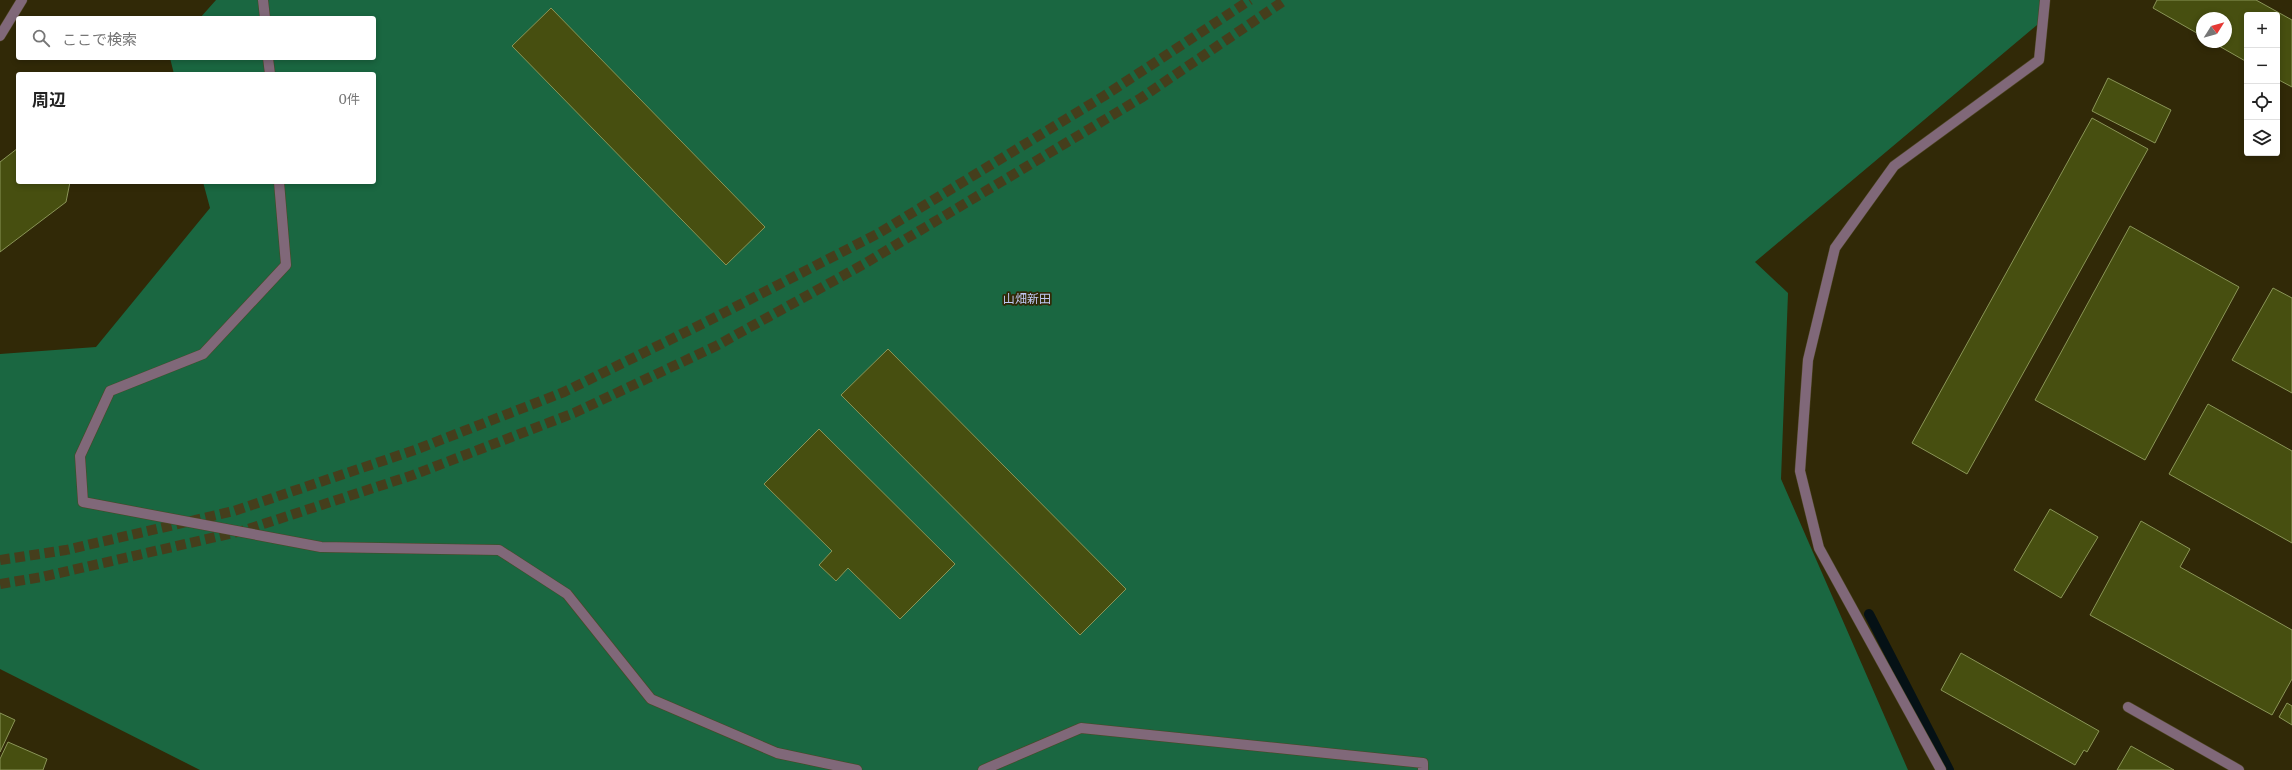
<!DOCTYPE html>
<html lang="ja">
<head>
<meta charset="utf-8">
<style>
  body { margin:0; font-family:Merriweather,"Noto Sans JP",serif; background:#f6f6f6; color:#222 }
  .controls { position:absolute; right:12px; top:12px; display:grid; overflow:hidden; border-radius:4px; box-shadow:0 2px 6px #0003 }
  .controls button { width:36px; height:36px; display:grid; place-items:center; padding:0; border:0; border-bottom:1px solid #e0e0e0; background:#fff; color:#222; font:20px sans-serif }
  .compass { position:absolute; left:2196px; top:12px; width:36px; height:36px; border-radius:50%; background:#fff; box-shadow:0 2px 6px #0003; rotate:53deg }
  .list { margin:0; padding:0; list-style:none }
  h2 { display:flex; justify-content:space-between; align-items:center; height:52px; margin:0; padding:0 16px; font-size:17px }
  h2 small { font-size:13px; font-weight:400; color:#767676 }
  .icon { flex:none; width:22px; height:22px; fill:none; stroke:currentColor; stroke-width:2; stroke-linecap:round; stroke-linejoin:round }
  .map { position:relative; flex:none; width:2292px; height:770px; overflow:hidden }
  .search { position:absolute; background:#fff; box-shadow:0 2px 6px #0003; left:16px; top:16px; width:360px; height:44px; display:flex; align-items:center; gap:10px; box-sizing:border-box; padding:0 14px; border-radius:4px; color:#767676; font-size:15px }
  .panel { position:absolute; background:#fff; box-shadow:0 2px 6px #0003; left:16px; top:72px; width:360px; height:112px; border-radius:4px }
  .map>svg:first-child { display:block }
  .forest { fill:#1a6741 }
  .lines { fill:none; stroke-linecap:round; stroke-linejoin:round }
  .stream { stroke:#051115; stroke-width:10 }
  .building { fill:#474f10; stroke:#8a9557 }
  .secondary-tunnel { stroke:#453e1c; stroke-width:10; stroke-dasharray:10 5; stroke-linecap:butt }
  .street-casing { stroke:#4e4624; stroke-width:11 }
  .street { stroke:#806879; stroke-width:10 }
  .labels { text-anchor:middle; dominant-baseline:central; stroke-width:3.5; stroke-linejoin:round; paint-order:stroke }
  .quarter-label { font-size:12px; fill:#c0c8f2; stroke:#312907 }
</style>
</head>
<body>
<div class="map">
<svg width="2292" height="770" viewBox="0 0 2292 770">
  <rect width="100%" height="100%" fill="#312907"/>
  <path class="forest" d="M216,0H2045L2043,20L1755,262L1788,293L1781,479L1908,770H200L0,669V354L96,347L210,208L203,182H374V74H174L170,58H374V18H200Z"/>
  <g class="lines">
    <path class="stream" d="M1869,614L1949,770"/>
  </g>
  <path class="building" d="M2157,0H2256L2292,20V87L2277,79V15H2247V62L2212,42H2226V18H2202V36L2153,8Z
    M551,8L765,227L726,265L512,46Z
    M2108,78L2171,110L2155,143L2092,111Z
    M2092,118L2148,149L1967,474L1912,443Z
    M18,148V182H70L66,202L0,252V162Z
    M2130,226L2239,287L2145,460L2035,400Z
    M2273,288L2292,298V393L2232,360Z
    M888,349L1126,589L1080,635L841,395Z
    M2208,404L2292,451V543L2169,474Z
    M819,429L955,564L900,619L848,568L836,581L819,565L832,551L764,484Z
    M2050,509L2098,537L2061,598L2014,570Z
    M2141,521L2190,549L2180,567L2292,630V679L2272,715L2090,615Z
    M1961,653L2099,731L2087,752L2084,750L2075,765L1941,690Z
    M2287,703L2292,706V725L2279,717Z
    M0,713L15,720L0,752Z
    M8,742L47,759L43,770H0V759Z
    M2131,746L2174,770H2117Z"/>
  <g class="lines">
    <path class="secondary-tunnel" d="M0,560L66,550L234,511L415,450L564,392L704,323L879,233L1104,96L1250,0
      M0,584L42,577L242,531L413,475L574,413L716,346L864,264L1141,98L1285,0"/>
    <g class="street-casing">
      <path id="street" d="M263,0L265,18
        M0,36L22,0
        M268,58L270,74
        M279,182L286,265L203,354L110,391L80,456L83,502L321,547L499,550L567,594L651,699L777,753L857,770
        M2128,707L2239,770
        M983,770L1081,728L1423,763V770
        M1941,770L1819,548L1800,471L1808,360L1835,248L1894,166L2039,60L2045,0"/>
    </g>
    <use href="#street" class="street"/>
  </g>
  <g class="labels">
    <g class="quarter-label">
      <text x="1027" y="298">山畑新田</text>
    </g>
  </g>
</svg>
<div class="controls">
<button>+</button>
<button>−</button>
<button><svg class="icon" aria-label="locate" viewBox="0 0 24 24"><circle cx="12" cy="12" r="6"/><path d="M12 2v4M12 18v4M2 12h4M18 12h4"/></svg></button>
<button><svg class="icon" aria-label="layers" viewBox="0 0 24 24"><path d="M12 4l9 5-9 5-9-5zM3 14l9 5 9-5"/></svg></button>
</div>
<svg class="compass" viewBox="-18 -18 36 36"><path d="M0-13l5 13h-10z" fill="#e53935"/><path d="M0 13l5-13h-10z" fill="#767676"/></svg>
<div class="search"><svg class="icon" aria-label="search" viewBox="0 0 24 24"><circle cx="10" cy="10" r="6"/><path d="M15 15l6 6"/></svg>ここで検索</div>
<section class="panel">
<h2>周辺<small>0件</small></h2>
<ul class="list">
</ul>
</section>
</div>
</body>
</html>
